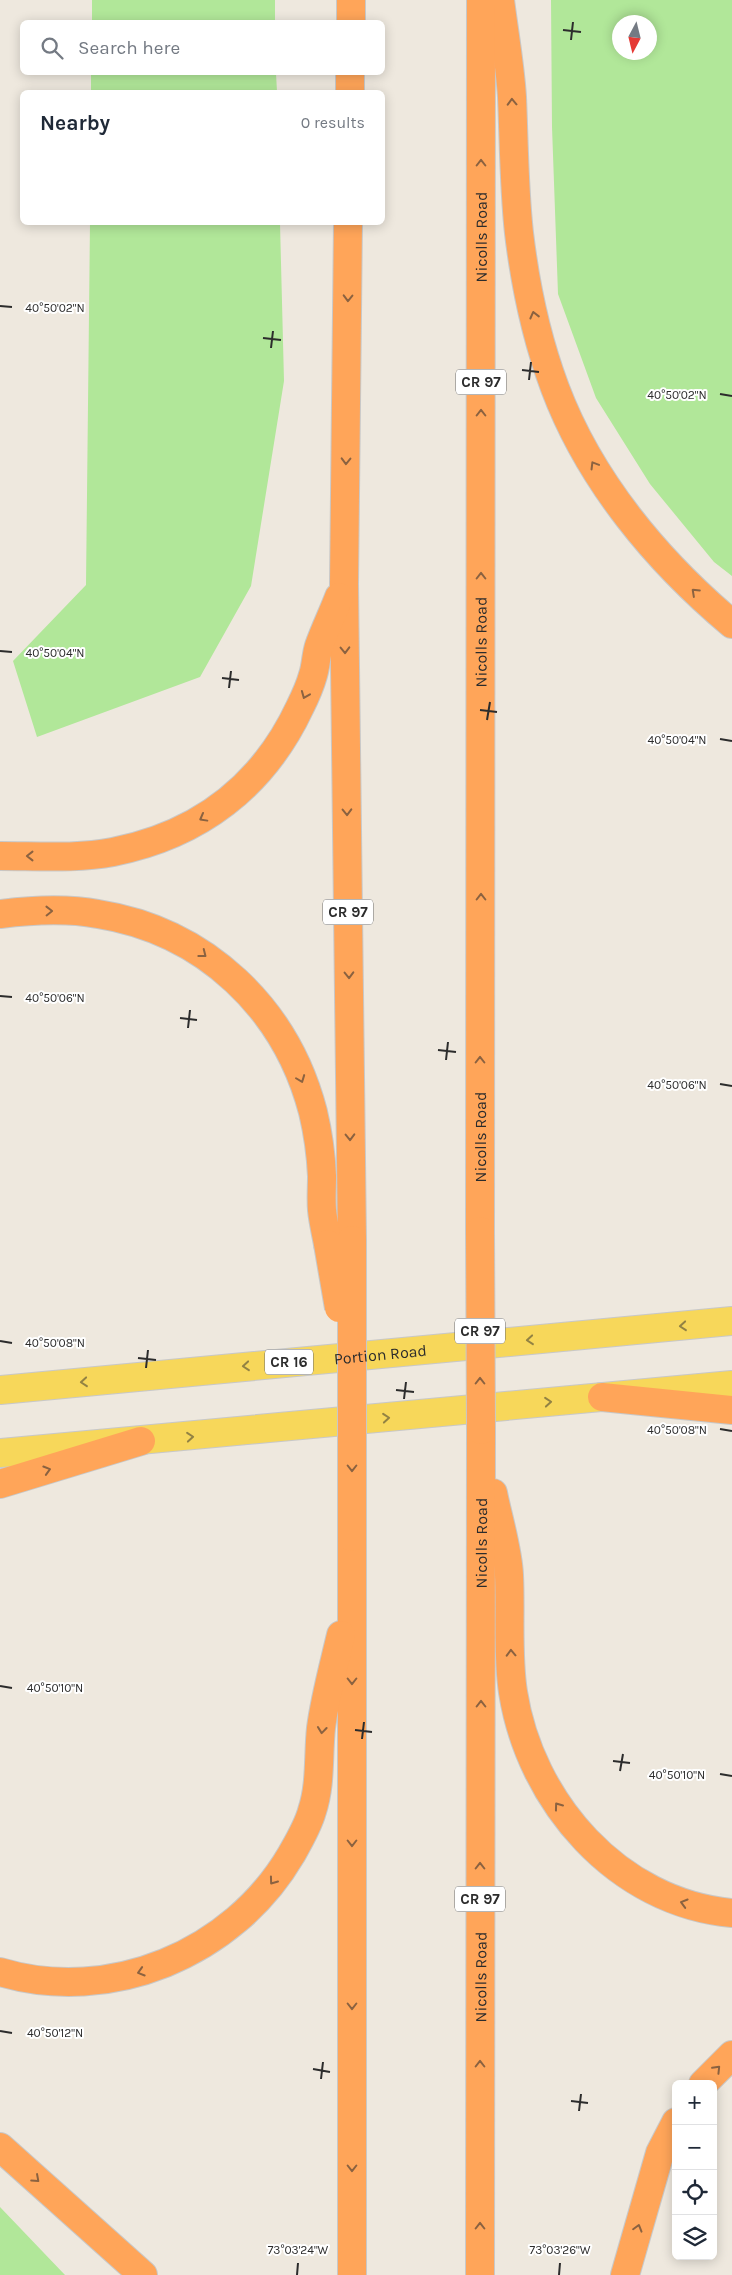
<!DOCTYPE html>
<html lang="en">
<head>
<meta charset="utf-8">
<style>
  body { margin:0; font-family:Karla,sans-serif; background:#f6f6f7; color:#1f2937 }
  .controls { position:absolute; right:15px; bottom:15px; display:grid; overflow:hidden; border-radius:8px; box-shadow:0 2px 12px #0003 }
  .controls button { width:45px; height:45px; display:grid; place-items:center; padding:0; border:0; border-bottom:1px solid #e0e1e3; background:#fff; color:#1f2937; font:25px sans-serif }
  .compass { position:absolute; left:612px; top:15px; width:45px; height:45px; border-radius:50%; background:#fff; box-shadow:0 2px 12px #0003; rotate:187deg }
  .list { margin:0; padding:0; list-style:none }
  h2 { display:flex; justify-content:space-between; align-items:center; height:65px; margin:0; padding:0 20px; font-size:21px }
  h2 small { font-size:16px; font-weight:400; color:#747a83 }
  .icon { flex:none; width:28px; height:28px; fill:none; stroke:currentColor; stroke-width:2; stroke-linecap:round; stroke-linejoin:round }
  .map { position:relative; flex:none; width:732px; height:2275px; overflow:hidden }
  .search { position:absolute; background:#fff; box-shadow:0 2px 12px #0003; left:20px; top:20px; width:365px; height:55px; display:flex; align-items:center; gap:12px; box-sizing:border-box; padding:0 18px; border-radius:8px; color:#747a83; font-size:19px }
  .panel { position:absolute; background:#fff; box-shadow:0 2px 12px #0003; left:20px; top:90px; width:365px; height:135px; border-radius:8px }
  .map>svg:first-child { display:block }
  .green { fill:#b1e799; fill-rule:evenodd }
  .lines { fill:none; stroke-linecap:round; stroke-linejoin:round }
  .primary-casing { stroke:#c8c8c8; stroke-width:30 }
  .highway-casing { stroke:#c8c8c8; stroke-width:30 }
  .primary { stroke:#f7d75a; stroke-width:28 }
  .highway { stroke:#ffa559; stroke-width:28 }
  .highway-bridge-casing { stroke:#c8c8c8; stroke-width:30; stroke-linecap:butt }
  .highway-bridge { stroke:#ffa559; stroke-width:28 }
  .oneway { stroke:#8b6240 }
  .oneway2 { stroke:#928243 }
  .ticks { fill:none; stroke:#2c2c2c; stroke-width:2 }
  .labels { text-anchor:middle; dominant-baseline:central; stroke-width:4; stroke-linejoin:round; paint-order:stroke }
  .shield { fill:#fff; stroke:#6b6b6b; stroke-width:1 }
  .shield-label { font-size:15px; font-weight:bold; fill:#2c2c2c }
  .street-label { font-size:16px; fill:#2c2c2c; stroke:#fff }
  .ticks-label { font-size:12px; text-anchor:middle; fill:#2c2c2c; stroke:#fff; stroke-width:4; stroke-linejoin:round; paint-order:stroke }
</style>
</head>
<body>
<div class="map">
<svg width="732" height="2275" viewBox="0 0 732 2275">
  <rect width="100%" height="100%" fill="#eee8de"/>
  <path class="green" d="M92,0H275V22H92Z
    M551,0H732V576L714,562L650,484L596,398L558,294L552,127ZM650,22V52H620V22Z
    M91,73H276L277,92H91Z
    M90,223H280L284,381L251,586L200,677L37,737L13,661L86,585Z
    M0,2207L65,2275H0Z"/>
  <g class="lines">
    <g class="primary-casing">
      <g id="primary">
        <path id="s1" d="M0,1390L732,1321"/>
        <path d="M0,1453L732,1385"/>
      </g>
    </g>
    <g class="highway-casing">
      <g id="highway">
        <path d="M500,0C504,32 510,65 512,97C514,143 514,188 519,233C525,283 537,340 555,388C590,481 657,561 732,624"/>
        <path d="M351,22V0"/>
        <path d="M350,92V72"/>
        <path d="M348,222L344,584L352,1240"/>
        <path d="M0,856C37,856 77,859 113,852C199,835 263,786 300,707C305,697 310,686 313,675C316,666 316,655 319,646C325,629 333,613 339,597"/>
        <path d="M0,914C32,910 66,908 98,914C205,931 286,1008 313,1112C318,1133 321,1155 322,1176C322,1187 321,1199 322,1210C323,1221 326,1233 328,1244"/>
        <path id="s2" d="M480,1231L481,0"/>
        <path d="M602,1397L732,1410"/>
        <path d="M0,1484L141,1441"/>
        <path d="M493,1493C498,1518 508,1550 509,1575C511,1613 507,1654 513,1692C530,1802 618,1903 732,1913"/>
        <path d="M352,1537V2275"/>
        <path d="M0,1972C110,2005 233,1954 291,1855C299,1841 308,1826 312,1811C321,1784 318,1756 321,1728C325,1697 334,1665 341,1635"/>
        <path d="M703,2084L732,2055"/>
        <path d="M0,2147L143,2275"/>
        <path id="s3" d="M480,2275L481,1430"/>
        <path d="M625,2275L660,2153L676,2122"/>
      </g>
    </g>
    <use href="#primary" class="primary"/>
    <use href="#highway" class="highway"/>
    <g class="highway-bridge-casing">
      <path id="highway-bridge" d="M480,1231L481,1430
        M352,1240V1537
        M328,1244L339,1308"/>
    </g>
    <use href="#highway-bridge" class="highway-bridge"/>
  </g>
  <defs><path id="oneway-chevron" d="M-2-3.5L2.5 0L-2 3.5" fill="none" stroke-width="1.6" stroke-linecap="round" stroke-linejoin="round" transform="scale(1.25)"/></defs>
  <g class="oneway">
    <use href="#oneway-chevron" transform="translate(512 102) rotate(-92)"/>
    <use href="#oneway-chevron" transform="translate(481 163) rotate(-90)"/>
    <use href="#oneway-chevron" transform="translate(348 298) rotate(91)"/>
    <use href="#oneway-chevron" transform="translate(534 315) rotate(-104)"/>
    <use href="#oneway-chevron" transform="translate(481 413) rotate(-90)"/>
    <use href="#oneway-chevron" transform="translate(346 461) rotate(91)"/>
    <use href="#oneway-chevron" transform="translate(594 465) rotate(-121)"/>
    <use href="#oneway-chevron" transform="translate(481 576) rotate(-90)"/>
    <use href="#oneway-chevron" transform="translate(695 592) rotate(-137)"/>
    <use href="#oneway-chevron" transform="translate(345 650) rotate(89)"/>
    <use href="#oneway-chevron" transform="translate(305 695) rotate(112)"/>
    <use href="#oneway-chevron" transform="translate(347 812) rotate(89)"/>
    <use href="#oneway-chevron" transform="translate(203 818) rotate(151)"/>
    <use href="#oneway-chevron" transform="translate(30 856) rotate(-180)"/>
    <use href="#oneway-chevron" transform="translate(481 897) rotate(-90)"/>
    <use href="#oneway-chevron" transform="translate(49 911) rotate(-1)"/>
    <use href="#oneway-chevron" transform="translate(203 954) rotate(38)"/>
    <use href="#oneway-chevron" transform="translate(349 975) rotate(89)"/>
    <use href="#oneway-chevron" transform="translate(480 1060) rotate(-90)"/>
    <use href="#oneway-chevron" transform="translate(301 1079) rotate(69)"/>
    <use href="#oneway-chevron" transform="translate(350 1137) rotate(89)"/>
    <use href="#oneway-chevron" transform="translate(480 1381) rotate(-90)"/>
    <use href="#oneway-chevron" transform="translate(352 1468) rotate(90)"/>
    <use href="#oneway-chevron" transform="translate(47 1470) rotate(-17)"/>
    <use href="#oneway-chevron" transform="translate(511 1653) rotate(-92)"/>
    <use href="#oneway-chevron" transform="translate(352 1681) rotate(90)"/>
    <use href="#oneway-chevron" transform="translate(481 1704) rotate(-90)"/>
    <use href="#oneway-chevron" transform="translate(322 1730) rotate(96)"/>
    <use href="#oneway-chevron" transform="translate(558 1806) rotate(-126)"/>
    <use href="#oneway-chevron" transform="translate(352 1843) rotate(90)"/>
    <use href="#oneway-chevron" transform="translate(480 1866) rotate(-90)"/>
    <use href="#oneway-chevron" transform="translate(273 1881) rotate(126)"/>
    <use href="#oneway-chevron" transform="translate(684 1903) rotate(-164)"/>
    <use href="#oneway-chevron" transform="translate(141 1972) rotate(163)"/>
    <use href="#oneway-chevron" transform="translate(352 2006) rotate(90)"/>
    <use href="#oneway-chevron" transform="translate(480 2064) rotate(-90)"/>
    <use href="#oneway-chevron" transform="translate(717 2069) rotate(-46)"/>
    <use href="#oneway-chevron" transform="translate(352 2168) rotate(90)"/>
    <use href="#oneway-chevron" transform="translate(36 2179) rotate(42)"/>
    <use href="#oneway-chevron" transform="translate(480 2226) rotate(-90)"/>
    <use href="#oneway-chevron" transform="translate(638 2228) rotate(-74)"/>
  </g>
  <g class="oneway2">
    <use href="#oneway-chevron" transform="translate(683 1326) rotate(175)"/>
    <use href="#oneway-chevron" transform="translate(530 1340) rotate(175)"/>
    <use href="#oneway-chevron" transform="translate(246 1366) rotate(175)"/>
    <use href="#oneway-chevron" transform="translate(84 1382) rotate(175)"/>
    <use href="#oneway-chevron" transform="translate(548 1402) rotate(-5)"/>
    <use href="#oneway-chevron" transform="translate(386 1418) rotate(-5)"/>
    <use href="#oneway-chevron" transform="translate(190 1437) rotate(-5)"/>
  </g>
  <path class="ticks" d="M563,30L581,32M571,40L573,22M0,306L12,307M263,338L281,340M271,348L273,331M522,370L539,372M529,380L531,362M720,394L732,396M0,651L12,652M222,678L239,680M229,688L231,671M480,710L497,712M487,720L490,702M720,739L732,741M0,996L12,997M180,1018L197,1020M188,1028L190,1010M438,1050L456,1052M446,1060L448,1042M720,1084L732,1086M0,1341L12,1343M138,1358L156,1360M146,1368L148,1350M396,1390L414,1392M404,1399L406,1382M720,1429L732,1431M0,1686L12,1688M355,1730L372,1732M362,1739L364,1722M613,1761L630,1763M620,1771L623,1754M720,1774L732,1776M0,2031L12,2033M313,2069L330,2072M321,2079L323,2062M571,2101L588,2103M579,2111L581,2094M297,2275L298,2263M559,2275L560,2263"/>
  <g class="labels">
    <g class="shield">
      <rect x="456" y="369.5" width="50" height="25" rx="4"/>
      <rect x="323" y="899.5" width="50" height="25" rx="4"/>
      <rect x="455" y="1318.5" width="50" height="25" rx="4"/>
      <rect x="265" y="1349.5" width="48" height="25" rx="4"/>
      <rect x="455" y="1886.5" width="50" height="25" rx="4"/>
    </g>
    <g class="shield-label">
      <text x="481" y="382">CR 97</text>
      <text x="348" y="912">CR 97</text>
      <text x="480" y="1331">CR 97</text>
      <text x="289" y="1362">CR 16</text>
      <text x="480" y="1899">CR 97</text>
    </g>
    <g class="street-label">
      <text stroke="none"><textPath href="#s2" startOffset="994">Nicolls Road</textPath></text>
      <text stroke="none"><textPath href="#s2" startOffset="589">Nicolls Road</textPath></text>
      <text stroke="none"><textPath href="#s2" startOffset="94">Nicolls Road</textPath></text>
      <text stroke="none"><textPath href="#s1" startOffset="382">Portion Road</textPath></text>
      <text stroke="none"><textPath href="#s3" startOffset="732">Nicolls Road</textPath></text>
      <text stroke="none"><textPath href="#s3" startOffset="298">Nicolls Road</textPath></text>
    </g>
  </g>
  <g class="ticks-label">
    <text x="55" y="312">40°50'02"N</text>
    <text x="677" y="399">40°50'02"N</text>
    <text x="55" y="657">40°50'04"N</text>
    <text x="677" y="744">40°50'04"N</text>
    <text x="55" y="1002">40°50'06"N</text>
    <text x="677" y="1089">40°50'06"N</text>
    <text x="55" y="1347">40°50'08"N</text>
    <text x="677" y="1434">40°50'08"N</text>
    <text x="55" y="1692">40°50'10"N</text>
    <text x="677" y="1779">40°50'10"N</text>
    <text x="55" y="2037">40°50'12"N</text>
    <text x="298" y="2254">73°03'24"W</text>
    <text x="560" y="2254">73°03'26"W</text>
  </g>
</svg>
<div class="controls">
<button>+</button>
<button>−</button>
<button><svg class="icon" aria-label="locate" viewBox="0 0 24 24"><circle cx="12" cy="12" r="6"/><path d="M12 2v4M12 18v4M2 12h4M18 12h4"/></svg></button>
<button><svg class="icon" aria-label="layers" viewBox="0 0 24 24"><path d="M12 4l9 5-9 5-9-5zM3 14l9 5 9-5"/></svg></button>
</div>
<svg class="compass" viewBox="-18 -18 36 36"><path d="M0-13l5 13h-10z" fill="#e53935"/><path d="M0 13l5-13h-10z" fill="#747a83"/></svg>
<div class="search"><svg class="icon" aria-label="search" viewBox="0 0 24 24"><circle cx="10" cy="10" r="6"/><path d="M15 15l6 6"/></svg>Search here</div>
<section class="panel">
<h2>Nearby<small>0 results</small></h2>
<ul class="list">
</ul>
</section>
</div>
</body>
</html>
